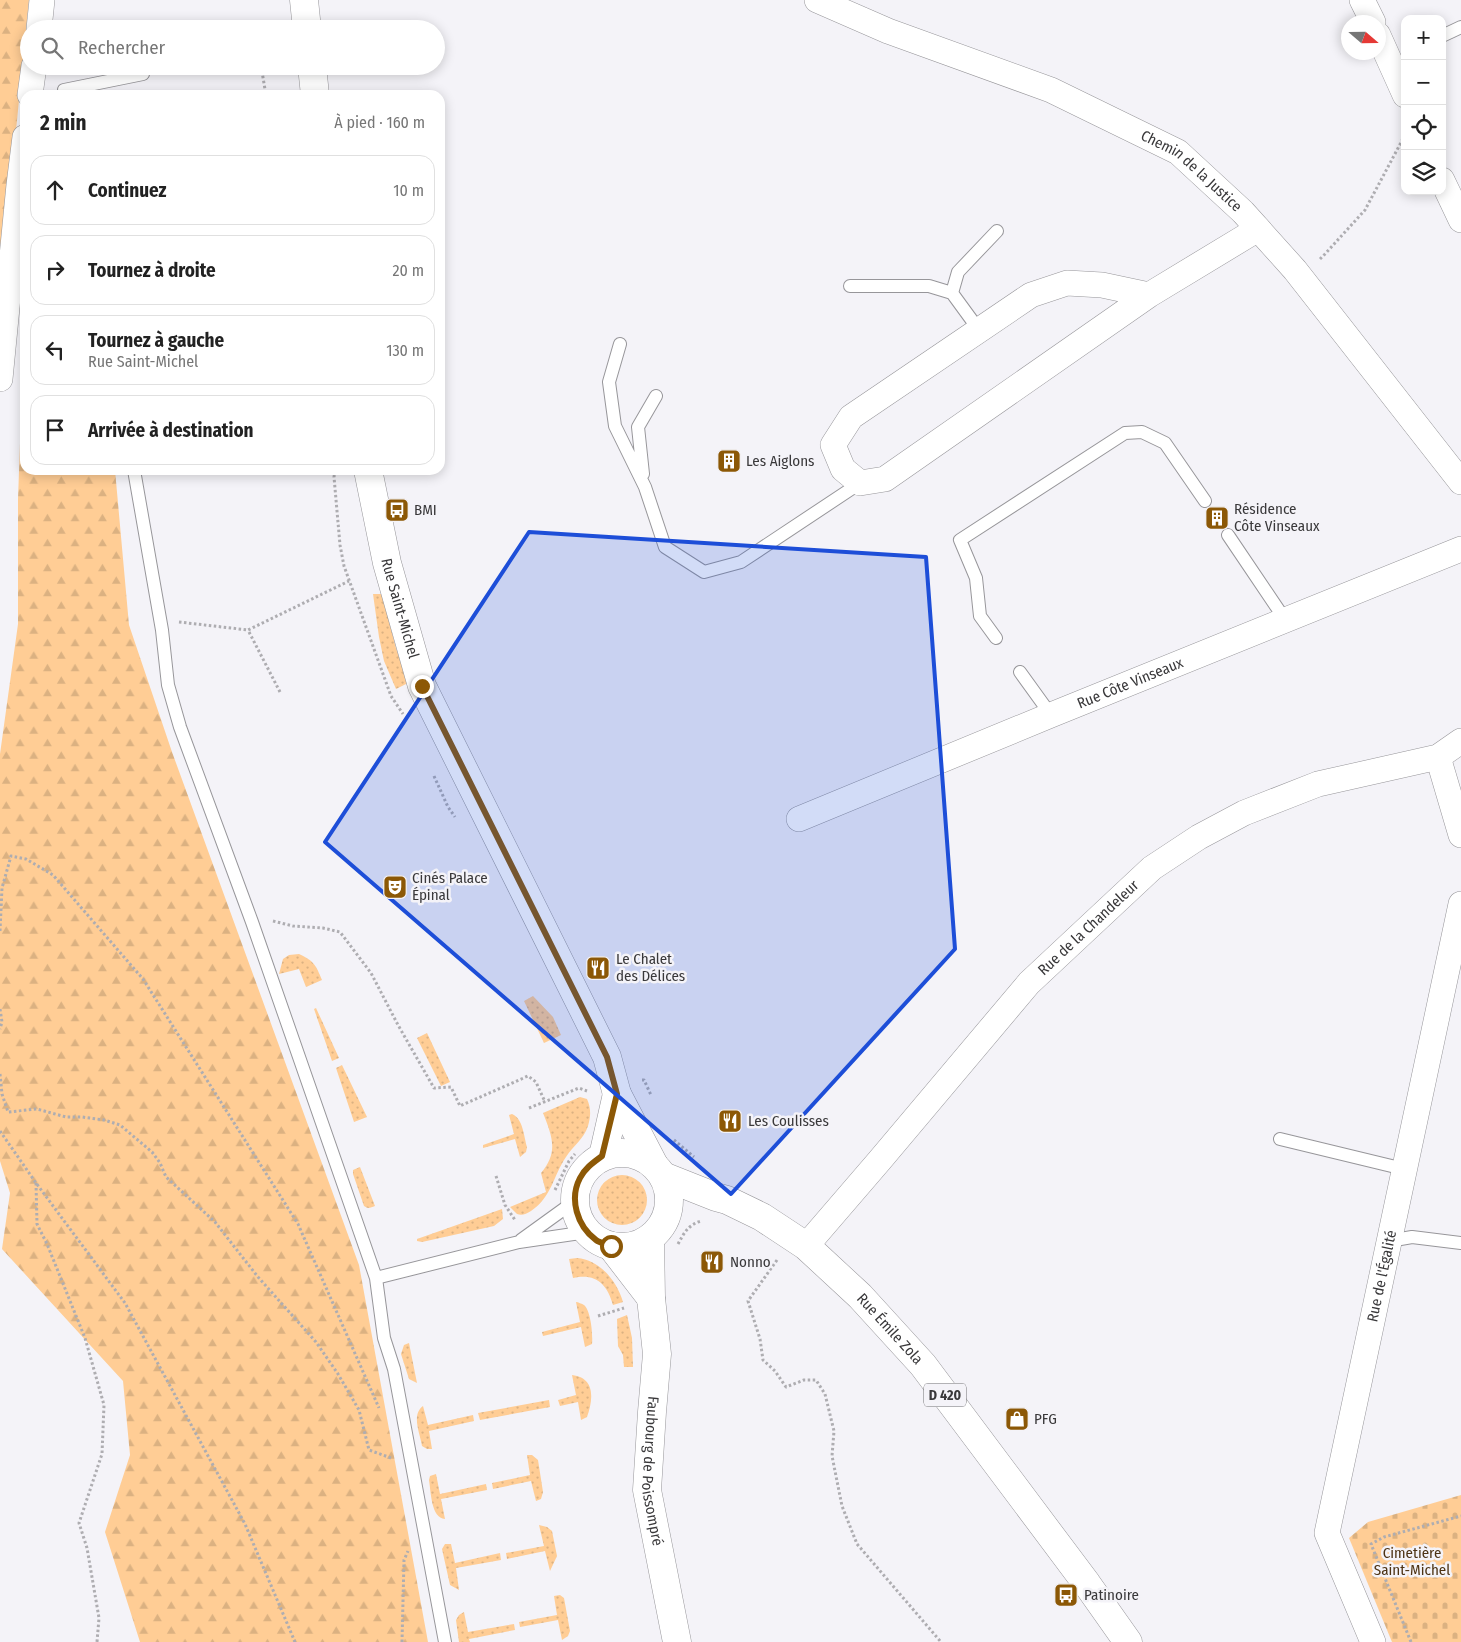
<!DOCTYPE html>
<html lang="fr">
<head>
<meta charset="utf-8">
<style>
  body { margin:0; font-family:"Fira Sans Condensed",sans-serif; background:#f2f2f2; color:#222 }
  .controls { position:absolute; right:15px; top:15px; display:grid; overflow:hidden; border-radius:10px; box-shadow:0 2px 12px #0003 }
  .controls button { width:45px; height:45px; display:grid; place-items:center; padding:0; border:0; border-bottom:1px solid #e0e0e0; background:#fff; color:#222; font:25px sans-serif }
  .compass { position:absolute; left:1341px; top:15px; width:45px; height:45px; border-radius:50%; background:#fff; box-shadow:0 2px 12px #0003; rotate:110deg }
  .stop { position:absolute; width:15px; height:15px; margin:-11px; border:4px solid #8c5806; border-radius:50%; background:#fff }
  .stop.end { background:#8c5806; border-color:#fff; box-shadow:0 1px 5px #0008 }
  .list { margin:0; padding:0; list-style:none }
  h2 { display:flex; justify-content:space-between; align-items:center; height:65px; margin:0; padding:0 20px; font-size:21px }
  h2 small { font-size:16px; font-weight:400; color:#767676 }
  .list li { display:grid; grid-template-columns:32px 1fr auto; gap:15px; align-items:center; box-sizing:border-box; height:70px; margin:0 10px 10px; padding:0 10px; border:1px solid #e0e0e0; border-radius:15px }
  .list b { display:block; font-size:19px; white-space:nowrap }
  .list p { margin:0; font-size:16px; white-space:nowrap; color:#767676 }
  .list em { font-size:16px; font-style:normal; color:#767676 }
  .icon { flex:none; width:28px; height:28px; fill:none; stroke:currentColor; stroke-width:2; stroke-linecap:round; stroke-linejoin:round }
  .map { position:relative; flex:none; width:1461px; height:1642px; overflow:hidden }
  .search { position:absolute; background:#fff; box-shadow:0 2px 12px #0003; left:20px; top:20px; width:425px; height:55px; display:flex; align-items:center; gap:12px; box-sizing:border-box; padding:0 18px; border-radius:28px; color:#767676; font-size:19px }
  .panel { position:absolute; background:#fff; box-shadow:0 2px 12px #0003; left:20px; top:90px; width:425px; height:385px; border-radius:15px }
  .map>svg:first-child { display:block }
  .grass { fill:url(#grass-dots) }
  .forest { fill:url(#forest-firs) }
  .cemetery { fill:url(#cemetery-stones) }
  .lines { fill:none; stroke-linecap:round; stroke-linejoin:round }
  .service-casing { stroke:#97969a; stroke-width:14 }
  .minor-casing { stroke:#97969a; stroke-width:26 }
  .secondary-casing { stroke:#97969a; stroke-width:29 }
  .primary-casing { stroke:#97969a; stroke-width:29 }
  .path { stroke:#aeadb1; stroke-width:3; stroke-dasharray:2.5 2.5; stroke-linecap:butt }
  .service { stroke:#fff; stroke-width:12 }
  .minor { stroke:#fff; stroke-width:25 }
  .secondary { stroke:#fff; stroke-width:28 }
  .primary { stroke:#fff; stroke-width:28 }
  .route { stroke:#8c5806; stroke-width:6 }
  .marked { fill:#1d4ed8; fill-opacity:0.2; stroke:#1d4ed8; stroke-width:4; stroke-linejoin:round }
  .labels { text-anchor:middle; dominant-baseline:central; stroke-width:5; stroke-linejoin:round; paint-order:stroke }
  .shield { fill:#f4f3f8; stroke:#717073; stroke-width:1 }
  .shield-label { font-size:14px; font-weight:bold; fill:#39383a }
  .street-label { font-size:15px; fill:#39383a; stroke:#f4f3f8 }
  .poi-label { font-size:15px; fill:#39383a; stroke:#f4f3f8; text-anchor:start }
  .park-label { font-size:15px; fill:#4d3314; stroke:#f4f3f8 }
</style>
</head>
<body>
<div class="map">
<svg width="1461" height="1642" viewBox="0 0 1461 1642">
  <defs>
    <pattern id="grass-dots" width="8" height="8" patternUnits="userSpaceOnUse" patternTransform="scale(1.25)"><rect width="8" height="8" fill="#ffcd95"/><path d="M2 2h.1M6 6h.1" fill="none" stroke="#dbb181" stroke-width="1.8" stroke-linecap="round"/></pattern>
    <pattern id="forest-firs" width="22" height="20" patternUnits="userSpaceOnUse" patternTransform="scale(1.25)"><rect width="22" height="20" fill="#ffcd95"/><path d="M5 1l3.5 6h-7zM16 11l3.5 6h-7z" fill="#dbb181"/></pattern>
    <pattern id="cemetery-stones" width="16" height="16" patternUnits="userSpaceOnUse" patternTransform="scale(1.25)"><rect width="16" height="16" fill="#ffcd95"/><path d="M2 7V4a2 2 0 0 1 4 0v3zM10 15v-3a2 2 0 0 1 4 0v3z" fill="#dbb181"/></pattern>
  </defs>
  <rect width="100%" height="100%" fill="#f4f3f8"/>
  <path class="grass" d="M373,594H382L396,648L408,683L396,689L384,661L379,637Z
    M299,954C314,961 316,965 322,980L306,987L299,969L279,974L283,959L289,955Z
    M533,996L553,1017L561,1035L544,1043L524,1001Z
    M316,1008L339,1058L332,1061L314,1009Z
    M427,1033L450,1082L441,1086L417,1038Z
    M342,1065L367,1117L354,1122L336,1068Z
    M580,1097L587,1099C591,1108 591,1116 588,1126C584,1139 573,1146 566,1157C553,1176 552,1197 531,1211C526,1214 522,1216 517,1214L510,1207L546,1192L541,1173C559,1152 552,1136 543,1113Z
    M512,1114C523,1118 524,1137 527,1147L526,1152L520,1157L515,1139L483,1148V1145L514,1134L509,1115Z
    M360,1167L375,1206C370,1208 368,1209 364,1206L353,1174V1170Z
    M597 1200a25 25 0 1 1 50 0a25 25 0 1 1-50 0Z
    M502,1209L503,1219L494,1226L422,1242L417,1241V1239Z
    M577,1258C600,1260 617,1281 623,1302L613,1305C607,1284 596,1273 573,1278L569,1259Z
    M576,1302C578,1302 582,1304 584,1305C591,1311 593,1335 592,1344L585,1347L581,1327L543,1336L542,1332L580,1322Z
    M627,1315L632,1338L633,1367H624L623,1355L618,1346L617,1319Z
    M409,1343L417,1383L409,1379L401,1354L404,1345Z
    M572,1375C596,1378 593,1400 587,1417L581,1420L578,1402L560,1406L558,1400L576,1395Z
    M549,1400L550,1407L480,1420L478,1413Z
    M423,1406L428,1425L473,1415L474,1421L429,1431L432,1449H427L422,1446C420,1433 411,1415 423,1406Z
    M527,1455H532L538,1460L543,1492L541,1499L536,1501L531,1481L493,1489L492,1483L530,1475Z
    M436,1474L440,1494L486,1484L487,1490L441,1499L445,1519C431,1518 431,1492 429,1480L430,1476Z
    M539,1525L547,1527L552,1531L557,1556L550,1571L545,1551L507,1559L506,1553L544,1546Z
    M445,1544H451L455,1563L500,1553L501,1560L456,1568L459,1590L450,1585L442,1549Z
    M560,1595L564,1598L570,1631L568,1636L562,1640L558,1620L520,1627L519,1622L557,1615L554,1596Z
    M464,1612L468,1632L514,1624L515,1630L469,1639L470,1642H459L456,1620L459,1615Z"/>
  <path class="forest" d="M0,0H29L0,291Z
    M25,305V470H115L129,625L172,752L359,1265L428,1642H140L105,1532L130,1455L123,1381L2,1249L10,1193L0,1161V754L18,624V499Z"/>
  <path class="cemetery" d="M1461,1495V1642H1392L1349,1538L1368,1522Z"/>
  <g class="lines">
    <g class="service-casing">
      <path id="service" d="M1442,36L1461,27
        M64,95V90L143,74
        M850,286H929L952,293L979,330
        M952,293L958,272L997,231
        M620,344L609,382L615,426L645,487L665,547L704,572L741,562L860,483
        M134,470L162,630L168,685L180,727L252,922L376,1278L384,1338L394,1369L445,1642
        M643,474L638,427L656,396
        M1228,535L1286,621
        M996,638L980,616L976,578L960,540L1125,433L1142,432L1165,443L1205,501
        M1020,672L1051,715
        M1280,1139L1404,1169
        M521,1240L575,1201
        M1389,1241L1412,1237L1461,1243
        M376,1278L519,1242L587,1232"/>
    </g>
    <g class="minor-casing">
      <g id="minor">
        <path id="s1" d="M817,0L888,31L1051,90L1178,152L1243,212L1295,270L1461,482"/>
        <path d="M1362,0L1373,22"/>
        <path d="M39,29L42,0"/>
        <path d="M1378,35L1405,95"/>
        <path d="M30,95L34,66"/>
        <path d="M1442,180L1461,220"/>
        <path d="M1149,295L1102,285L1067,283L1031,295L851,417L833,445L843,469L860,483L885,479L1149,295L1258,229"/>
        <path d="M0,379L19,185L25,137"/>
        <path d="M1438,757L1461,835"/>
        <path id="s2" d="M799,819L1051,715L1461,549"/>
        <path id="s3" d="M806,1246L880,1160L1029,983L1152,868L1199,837L1244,813L1318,784L1438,757L1461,741"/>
        <path id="s4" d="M1373,1642L1327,1533L1461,904"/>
      </g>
    </g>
    <g class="secondary-casing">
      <g id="secondary">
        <path id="s5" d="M650,1238L651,1298L657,1354L652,1412L647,1490L677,1642"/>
        <path d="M611,1246L651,1298"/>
      </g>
    </g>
    <g class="primary-casing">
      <g id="primary">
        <path d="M304,0L307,29"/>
        <path d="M312,66L315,95"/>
        <path id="s6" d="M368,470L387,563L422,686L607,1057L617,1094L654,1165"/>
        <circle cx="622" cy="1200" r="47"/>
        <path d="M603,1156L617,1094"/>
        <path id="s7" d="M663,1176L716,1197L727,1200L762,1217L806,1246L860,1296L923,1365L1087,1584L1128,1642"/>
      </g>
    </g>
    <path class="path" d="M261,66L266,95
      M1320,259L1325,254L1365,210L1405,135
      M335,470L334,477L340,545L344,566L391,696L403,714
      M179,622L248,630
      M280,692L248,630L349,581
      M434,776L448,807L455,817
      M273,921L293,926L323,928L340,932L371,973L398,1025L434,1088L451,1087L460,1106L528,1076L536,1082L545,1102
      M0,931L2,888L11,856L26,859L53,875L143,979L298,1224L379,1408
      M0,1009L2,1022L0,1029
      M0,1074L2,1094L8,1112L37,1109L66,1117H82L104,1120L120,1125L152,1152L160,1163L166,1177L215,1222L258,1277L316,1342L338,1374L359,1410L369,1450L391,1458
      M642,1080H644L651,1095
      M529,1108L579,1088L587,1091
      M0,1131L36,1183L125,1303L245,1524L295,1642
      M674,1140L694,1157
      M496,1176L505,1205L515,1220
      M36,1183L37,1224L47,1244L85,1338L104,1405L102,1454L79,1523L87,1548L99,1618L97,1642
      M555,1190L569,1161L575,1154
      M678,1244C684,1233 688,1225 701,1221
      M777,1260L748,1301L760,1339L763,1360L775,1371L786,1387L804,1380H816L825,1394L834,1431L832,1456L842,1506L857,1544L941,1642
      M598,1316L624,1308
      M402,1642L404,1560L408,1551
      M1411,1642L1371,1544L1384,1537L1461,1516"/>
    <use href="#service" class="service"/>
    <use href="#minor" class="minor"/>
    <use href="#secondary" class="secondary"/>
    <use href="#primary" class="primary"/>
  </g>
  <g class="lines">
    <path class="route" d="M422,686L607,1057L617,1094L602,1156C594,1162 585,1168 580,1178C569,1199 577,1226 596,1240C600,1243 606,1244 611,1246"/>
  </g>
  <path class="marked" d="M529,532L926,557L955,949L731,1194L325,842Z"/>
  <defs>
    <g id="building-square" transform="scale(1.25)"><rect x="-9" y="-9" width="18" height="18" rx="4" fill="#8c5806" stroke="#f4f3f8"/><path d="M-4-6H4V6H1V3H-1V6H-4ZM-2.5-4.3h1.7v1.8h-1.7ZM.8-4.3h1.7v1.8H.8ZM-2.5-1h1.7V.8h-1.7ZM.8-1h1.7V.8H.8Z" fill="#fff"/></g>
    <g id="bus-square" transform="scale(1.25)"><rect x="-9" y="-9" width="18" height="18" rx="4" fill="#8c5806" stroke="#f4f3f8"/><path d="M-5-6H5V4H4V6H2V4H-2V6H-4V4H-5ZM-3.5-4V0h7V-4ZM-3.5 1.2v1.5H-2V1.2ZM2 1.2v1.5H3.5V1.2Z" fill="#fff"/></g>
    <g id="theatre-square" transform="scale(1.25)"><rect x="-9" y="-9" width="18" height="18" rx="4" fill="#8c5806" stroke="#f4f3f8"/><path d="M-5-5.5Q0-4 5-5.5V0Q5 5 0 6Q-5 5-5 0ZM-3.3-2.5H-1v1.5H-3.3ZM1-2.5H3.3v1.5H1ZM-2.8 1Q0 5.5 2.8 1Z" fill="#fff"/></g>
    <g id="restaurant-square" transform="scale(1.25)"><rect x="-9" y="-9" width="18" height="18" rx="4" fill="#8c5806" stroke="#f4f3f8"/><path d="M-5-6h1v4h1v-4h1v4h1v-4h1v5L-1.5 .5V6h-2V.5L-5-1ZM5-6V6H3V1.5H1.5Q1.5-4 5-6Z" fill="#fff"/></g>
    <g id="shop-square" transform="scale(1.25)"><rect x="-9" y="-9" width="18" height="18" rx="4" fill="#8c5806" stroke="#f4f3f8"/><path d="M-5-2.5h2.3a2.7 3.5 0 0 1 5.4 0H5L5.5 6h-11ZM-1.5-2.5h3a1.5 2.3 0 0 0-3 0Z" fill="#fff"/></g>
  </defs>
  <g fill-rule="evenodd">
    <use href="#building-square" x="729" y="461"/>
    <use href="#bus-square" x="397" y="510"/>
    <use href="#building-square" x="1217" y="518"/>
    <use href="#theatre-square" x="395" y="887"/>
    <use href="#restaurant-square" x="598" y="968"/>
    <use href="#restaurant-square" x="730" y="1121"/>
    <use href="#restaurant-square" x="712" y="1262"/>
    <use href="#shop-square" x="1017" y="1419"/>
    <use href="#bus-square" x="1066" y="1595"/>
  </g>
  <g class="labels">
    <rect class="shield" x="924" y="1383.5" width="42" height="23" rx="4"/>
    <g class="shield-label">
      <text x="945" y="1395">D 420</text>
    </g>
    <g class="street-label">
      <text stroke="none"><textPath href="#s1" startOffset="414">Chemin de la Justice</textPath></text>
      <text stroke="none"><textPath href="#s6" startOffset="142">Rue Saint-Michel</textPath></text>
      <text stroke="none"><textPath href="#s2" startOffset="358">Rue Côte Vinseaux</textPath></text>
      <text stroke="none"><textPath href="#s3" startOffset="426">Rue de la Chandeleur</textPath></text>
      <text stroke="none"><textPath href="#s4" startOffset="381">Rue de l'Égalité</textPath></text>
      <text stroke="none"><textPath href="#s7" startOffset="278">Rue Émile Zola</textPath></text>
      <text stroke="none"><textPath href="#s5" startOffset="234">Faubourg de Poissompré</textPath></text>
    </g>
    <g class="poi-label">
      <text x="746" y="461">Les Aiglons</text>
      <text x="1234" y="509">Résidence<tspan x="1234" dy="17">Côte Vinseaux</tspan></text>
      <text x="414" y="510">BMI</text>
      <text x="412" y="878">Cinés Palace<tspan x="412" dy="17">Épinal</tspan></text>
      <text x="616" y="959">Le Chalet<tspan x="616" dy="17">des Délices</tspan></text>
      <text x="748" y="1121">Les Coulisses</text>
      <text x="730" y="1262">Nonno</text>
      <text x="1034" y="1419">PFG</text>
      <text x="1084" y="1595">Patinoire</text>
    </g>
    <g class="park-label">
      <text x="1412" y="1553">Cimetière<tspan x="1412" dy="17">Saint-Michel</tspan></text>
    </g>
  </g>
</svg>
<div class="controls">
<button>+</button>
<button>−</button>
<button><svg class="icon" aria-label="locate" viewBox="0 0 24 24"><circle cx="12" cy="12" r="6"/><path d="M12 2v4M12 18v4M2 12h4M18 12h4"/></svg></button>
<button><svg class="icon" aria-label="layers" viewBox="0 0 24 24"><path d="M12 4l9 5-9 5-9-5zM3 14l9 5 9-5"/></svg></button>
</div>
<svg class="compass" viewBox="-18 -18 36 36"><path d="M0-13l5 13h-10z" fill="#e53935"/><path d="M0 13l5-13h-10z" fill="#767676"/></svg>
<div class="stop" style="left:611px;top:1246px"></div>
<div class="stop end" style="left:422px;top:686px"></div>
<div class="search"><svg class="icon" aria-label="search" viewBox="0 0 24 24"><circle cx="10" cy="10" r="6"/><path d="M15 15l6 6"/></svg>Rechercher</div>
<section class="panel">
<h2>2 min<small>À pied · 160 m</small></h2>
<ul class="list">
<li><svg class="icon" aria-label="ahead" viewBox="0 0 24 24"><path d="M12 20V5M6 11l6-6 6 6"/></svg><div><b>Continuez</b></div><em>10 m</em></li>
<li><svg class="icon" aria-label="right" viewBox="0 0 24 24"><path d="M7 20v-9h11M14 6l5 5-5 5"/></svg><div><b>Tournez à droite</b></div><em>20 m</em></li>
<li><svg class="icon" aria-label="left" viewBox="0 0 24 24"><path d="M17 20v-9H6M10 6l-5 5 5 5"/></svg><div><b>Tournez à gauche</b><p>Rue Saint-Michel</p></div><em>130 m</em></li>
<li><svg class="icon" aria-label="arrive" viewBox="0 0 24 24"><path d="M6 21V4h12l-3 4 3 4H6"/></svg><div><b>Arrivée à destination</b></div></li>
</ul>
</section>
</div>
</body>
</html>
